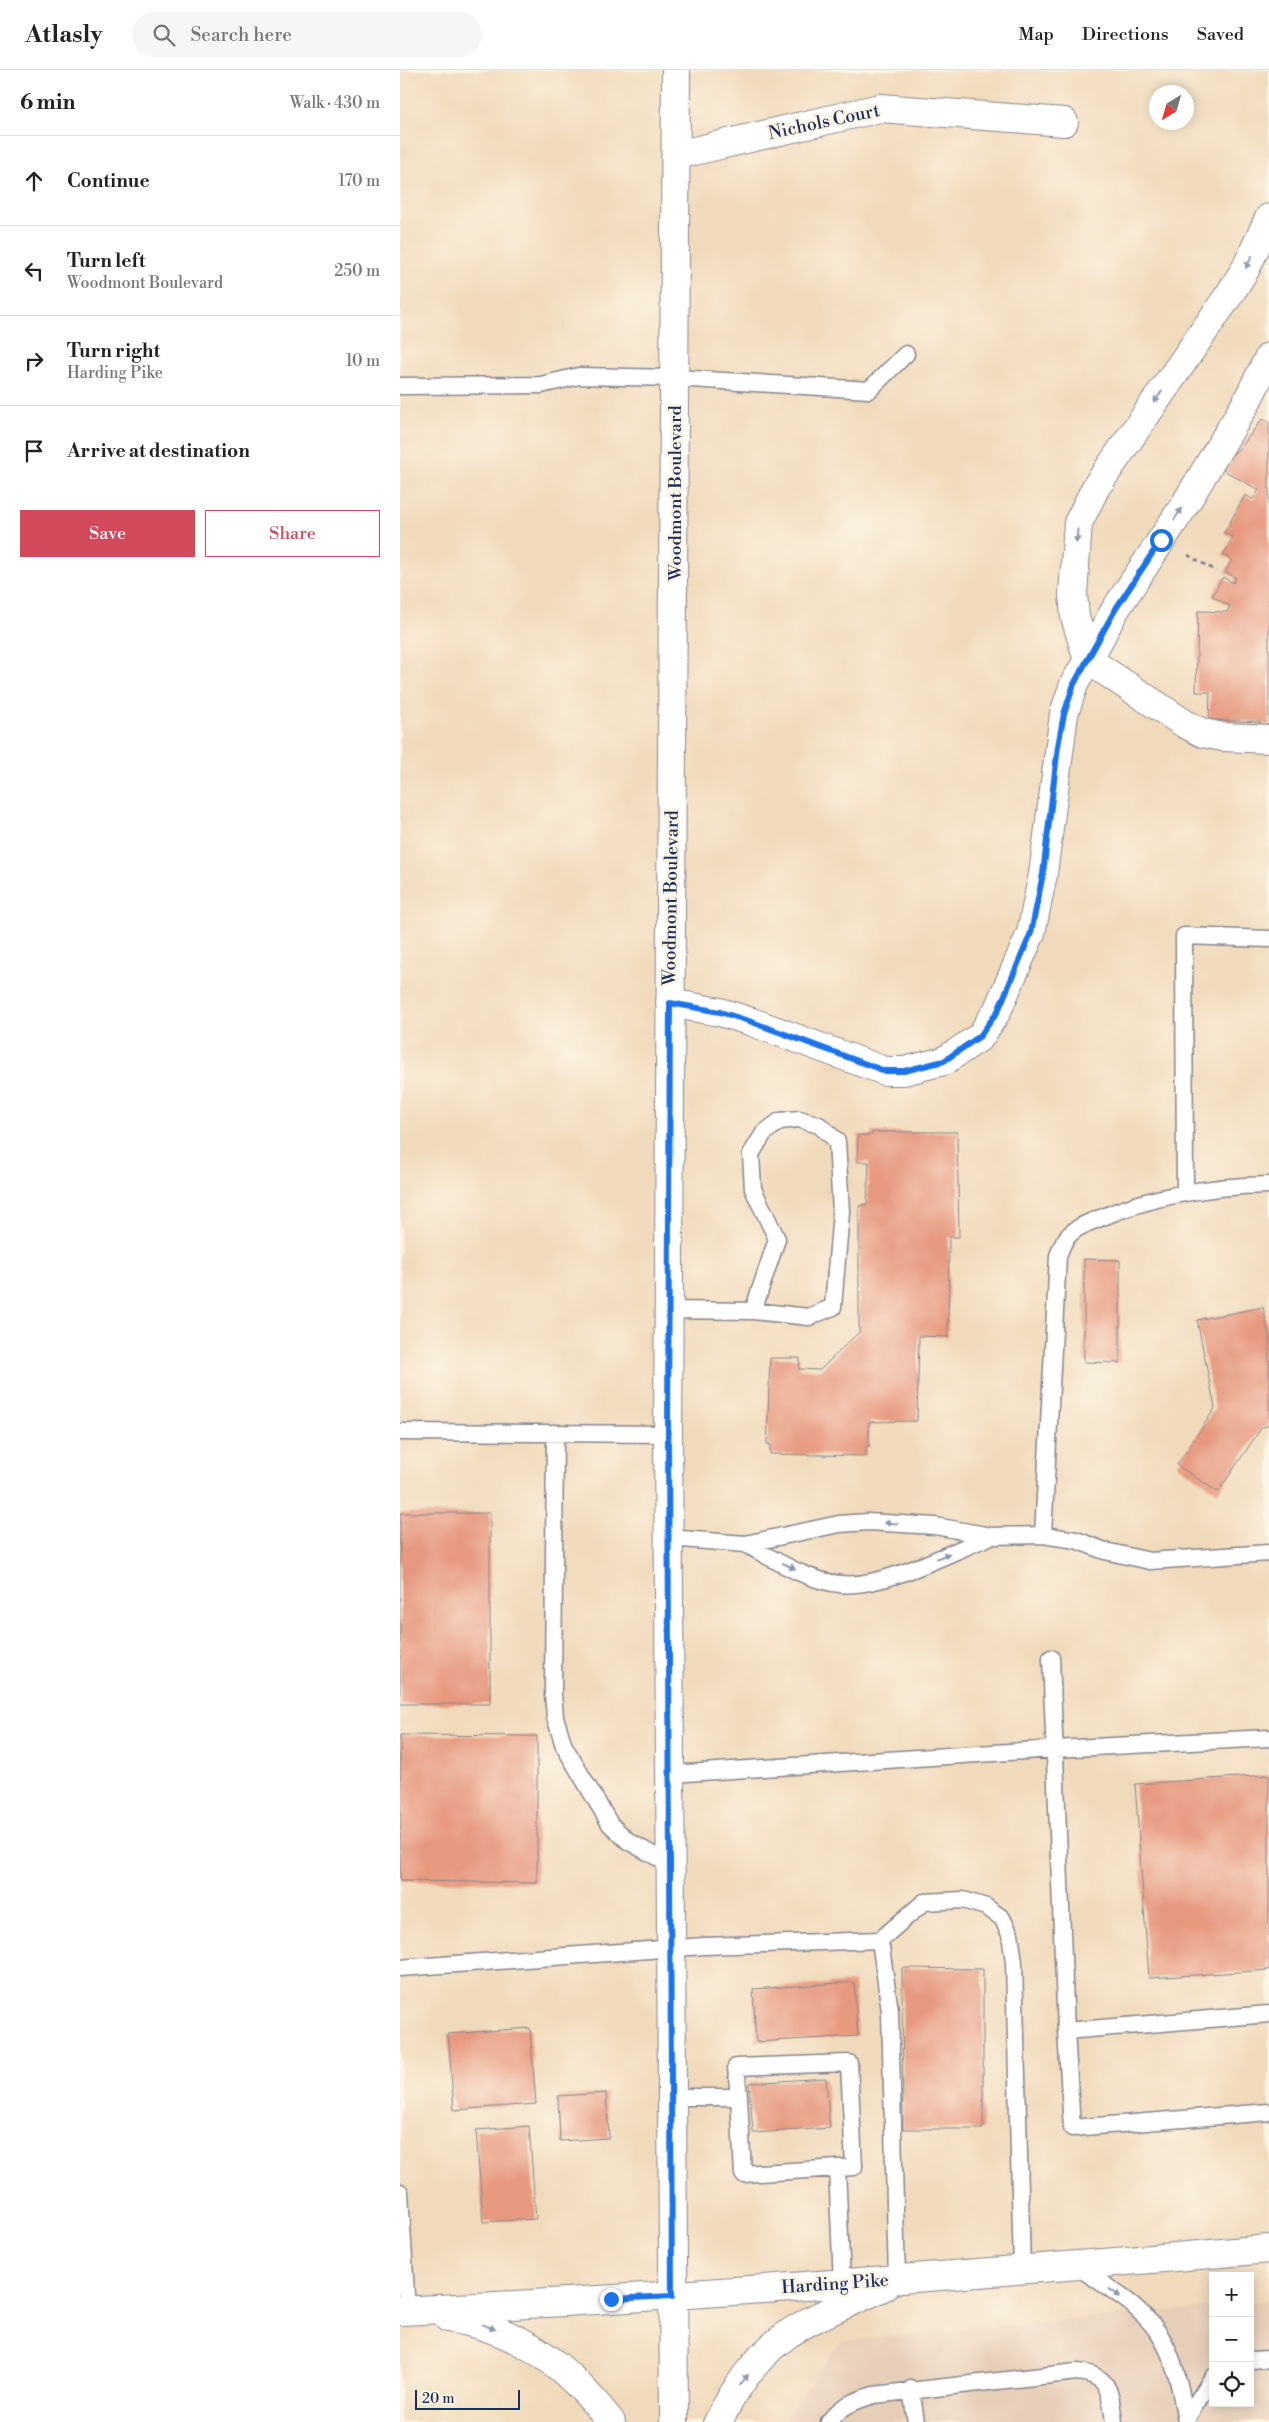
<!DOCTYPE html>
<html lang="en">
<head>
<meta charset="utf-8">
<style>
  body { margin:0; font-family:"Libre Bodoni",serif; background:#f6f6f6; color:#222 }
  .controls { position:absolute; right:15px; bottom:15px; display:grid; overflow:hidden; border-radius:0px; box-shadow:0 2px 12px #0003 }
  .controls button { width:45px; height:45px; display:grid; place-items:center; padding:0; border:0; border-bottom:1px solid #e0e0e0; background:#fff; color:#222; font:25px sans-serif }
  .compass { position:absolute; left:749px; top:15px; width:45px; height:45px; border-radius:50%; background:#fff; box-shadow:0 2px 12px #0003; rotate:217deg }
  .scale { position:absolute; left:15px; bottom:12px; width:105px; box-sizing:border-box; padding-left:5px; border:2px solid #1b2f5e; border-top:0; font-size:14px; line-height:18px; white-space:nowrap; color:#1b2f5e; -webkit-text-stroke:4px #fcf5e5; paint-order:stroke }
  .stop { position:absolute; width:15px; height:15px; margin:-11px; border:4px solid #1a73e8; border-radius:50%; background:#fff }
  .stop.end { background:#1a73e8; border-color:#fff; box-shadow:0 1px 5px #0008 }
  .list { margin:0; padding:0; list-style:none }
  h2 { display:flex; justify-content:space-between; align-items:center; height:65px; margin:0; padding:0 20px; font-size:21px }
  h2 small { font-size:16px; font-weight:400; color:#767676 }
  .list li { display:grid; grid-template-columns:32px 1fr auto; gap:15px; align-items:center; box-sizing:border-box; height:90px; padding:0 20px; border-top:1px solid #e0e0e0 }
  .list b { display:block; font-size:19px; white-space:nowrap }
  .list p { margin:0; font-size:16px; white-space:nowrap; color:#767676 }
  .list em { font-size:16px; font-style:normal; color:#767676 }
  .actions { display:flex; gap:10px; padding:15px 20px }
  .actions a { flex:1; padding:11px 0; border:1px solid #d1495b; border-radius:0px; text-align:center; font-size:18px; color:#d1495b }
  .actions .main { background:#d1495b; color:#fff }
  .icon { flex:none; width:28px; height:28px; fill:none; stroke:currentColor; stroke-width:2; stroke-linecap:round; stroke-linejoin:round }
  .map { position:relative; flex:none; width:869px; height:2352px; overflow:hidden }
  header { display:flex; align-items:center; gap:30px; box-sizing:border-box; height:70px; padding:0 25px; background:#fff; border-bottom:1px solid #e0e0e0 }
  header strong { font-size:24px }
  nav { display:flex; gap:28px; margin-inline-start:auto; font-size:18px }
  .search { width:350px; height:45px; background:#f6f6f6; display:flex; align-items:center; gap:12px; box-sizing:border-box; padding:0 18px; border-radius:28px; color:#767676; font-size:19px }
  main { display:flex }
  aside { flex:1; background:#fff }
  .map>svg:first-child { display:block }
  .built { fill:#e7ceb8 }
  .building { fill:#e7997f }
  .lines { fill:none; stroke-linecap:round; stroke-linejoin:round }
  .service-casing { stroke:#86848c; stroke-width:19 }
  .minor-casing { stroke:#86848c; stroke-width:30 }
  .primary-casing { stroke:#86848c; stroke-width:30 }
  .path { stroke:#86848c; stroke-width:3; stroke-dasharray:4 4; stroke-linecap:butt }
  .service { stroke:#fff; stroke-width:16 }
  .minor { stroke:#fff; stroke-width:28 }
  .primary { stroke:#fff; stroke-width:28 }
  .oneway { fill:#8d97ae }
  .route { stroke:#1a73e8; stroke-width:6 }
  .labels { text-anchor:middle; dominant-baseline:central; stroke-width:5; stroke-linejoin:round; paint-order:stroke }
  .street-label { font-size:18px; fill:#1b2f5e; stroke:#fcf5e5 }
</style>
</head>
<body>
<header>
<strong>Atlasly</strong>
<div class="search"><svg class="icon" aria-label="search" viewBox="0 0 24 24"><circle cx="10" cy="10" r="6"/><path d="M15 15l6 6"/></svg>Search here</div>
<nav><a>Map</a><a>Directions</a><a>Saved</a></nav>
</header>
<main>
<aside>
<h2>6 min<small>Walk · 430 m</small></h2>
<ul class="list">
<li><svg class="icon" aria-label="ahead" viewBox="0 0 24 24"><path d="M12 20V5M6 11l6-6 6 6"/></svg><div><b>Continue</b></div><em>170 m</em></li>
<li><svg class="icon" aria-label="left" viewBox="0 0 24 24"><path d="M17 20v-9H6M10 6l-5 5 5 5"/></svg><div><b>Turn left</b><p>Woodmont Boulevard</p></div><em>250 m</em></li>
<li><svg class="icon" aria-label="right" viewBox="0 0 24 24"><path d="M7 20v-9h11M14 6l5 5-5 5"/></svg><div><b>Turn right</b><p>Harding Pike</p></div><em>10 m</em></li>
<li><svg class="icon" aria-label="arrive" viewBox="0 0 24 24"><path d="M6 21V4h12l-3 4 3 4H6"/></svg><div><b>Arrive at destination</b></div></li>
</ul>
<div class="actions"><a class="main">Save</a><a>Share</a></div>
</aside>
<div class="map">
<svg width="869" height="2352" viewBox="0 0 869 2352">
  <rect width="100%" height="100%" fill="#fcf5e5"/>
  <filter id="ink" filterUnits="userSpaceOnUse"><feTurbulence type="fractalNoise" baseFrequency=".02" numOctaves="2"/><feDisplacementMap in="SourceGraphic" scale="10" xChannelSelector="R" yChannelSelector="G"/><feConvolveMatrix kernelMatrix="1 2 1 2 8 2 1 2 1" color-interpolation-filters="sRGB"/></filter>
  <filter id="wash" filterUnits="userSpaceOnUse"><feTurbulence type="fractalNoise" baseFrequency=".0096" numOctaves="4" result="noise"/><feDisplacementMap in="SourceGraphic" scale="20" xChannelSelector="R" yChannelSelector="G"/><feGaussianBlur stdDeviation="1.12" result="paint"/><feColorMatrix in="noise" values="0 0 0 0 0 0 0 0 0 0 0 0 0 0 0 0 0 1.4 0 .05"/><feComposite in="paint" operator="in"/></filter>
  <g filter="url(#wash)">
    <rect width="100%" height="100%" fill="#f1dabb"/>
    <path class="built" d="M869,2231V2352H383L441,2271L813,2237V2333H850V2233Z"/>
    <g id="blocks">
      <path class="building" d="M862,349L869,352V655L860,654V652L809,650L810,622H796L798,541L827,542L830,536L812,526L823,507L833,513L836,508L825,502L832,490L823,485L833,467L824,463L845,425L853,429L859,420L818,397L842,376Z
        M472,1062H557L559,1167H549L548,1267L519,1266L517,1351L469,1352V1377L466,1376V1386L370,1384V1374H367L370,1288H400L399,1299L420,1300L459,1262V1136L467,1134L469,1092H457L458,1065H472Z
        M684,1189L720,1190V1293L684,1292Z
        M863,1237L869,1264V1355L862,1357L818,1422L777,1395L815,1338L797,1250Z
        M0,1443H90V1634H0Z
        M0,1665L137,1666V1813L0,1811Z
        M869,1705V1900L749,1908L735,1714Z
        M502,1898L583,1899V2059H503Z
        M454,1912L458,1966L356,1972L353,1919Z
        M130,1958L136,2034L54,2040L48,1964Z
        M426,2008L430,2058L353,2063L349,2013Z
        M206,2023L209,2068L160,2071L158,2026Z
        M129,2056L136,2149L83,2152L76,2060Z"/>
    </g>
  </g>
  <g filter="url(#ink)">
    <use href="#blocks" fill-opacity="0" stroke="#86848c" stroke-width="1"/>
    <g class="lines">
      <g class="service-casing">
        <path id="service" d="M0,316L141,315L179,306L275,308L469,320L506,284
          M785,1121L784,866L869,869
          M268,1240L353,1241L409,1247L433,1237L441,1142L437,1071L419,1055L399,1049L380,1051L364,1063L351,1084L353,1119L377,1169L353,1241
          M0,1362L268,1364
          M155,1363L153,1624L155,1647L164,1676L210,1754L228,1771L271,1795
          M643,1465L658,1186C660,1181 662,1174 666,1169C672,1159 687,1153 698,1149C753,1125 809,1116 869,1115
          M269,1468L345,1474L439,1454L468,1452L535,1456L591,1466L643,1465L676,1470L705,1481L750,1491L869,1483
          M345,1474C374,1489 407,1511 440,1514C482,1519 551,1482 591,1466
          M651,1588L666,1961L672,2058L869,2042
          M271,1704L654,1679L869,1668
          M480,1870L490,1941L497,2210
          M0,1898L304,1876L480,1870L524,1832L563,1830L586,1837L602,1848L610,1864L614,1892L622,2200
          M666,1961L869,1944
          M272,2027H339L343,2104L454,2097L449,1993L336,1997L339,2027
          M437,2098L442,2213
          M0,2122L7,2241
          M676,2196C708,2218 747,2238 765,2274C777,2297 782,2327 786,2352
          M850,2290L869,2289
          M511,2319L516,2352
          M786,2349L813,2307
          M429,2352C440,2336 456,2330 474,2325L677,2302C711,2305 710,2323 714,2352"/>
      </g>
      <g class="minor-casing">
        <path id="minor" d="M277,85L480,38L664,52
          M688,590L675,547L673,524L678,453L696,417L831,222L846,198L869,148
          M688,590L715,540L784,436L845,335L869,287
          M270,933L320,942L352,952L485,1001H504L544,991L580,967L597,941L631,863L643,804L664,644L674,614L688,590L785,654L803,663L823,667L869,669"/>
      </g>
      <g class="primary-casing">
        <path id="primary" d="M0,2241C290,2227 580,2204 869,2179
          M48,2248C122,2260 166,2295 211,2352
          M274,2352L268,1364L276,0
          M318,2352C333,2321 356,2287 384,2267C413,2246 453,2232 485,2216"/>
      </g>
      <path class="path" d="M788,485L816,501"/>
      <use href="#service" class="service"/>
      <use href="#minor" class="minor"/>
      <use href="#primary" class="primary"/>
    </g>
    <defs><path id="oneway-solid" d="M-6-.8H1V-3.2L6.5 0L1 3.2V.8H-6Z" transform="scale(1.25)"/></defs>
    <g class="oneway">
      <use href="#oneway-solid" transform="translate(849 192) rotate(117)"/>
      <use href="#oneway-solid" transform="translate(758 327) rotate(125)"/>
      <use href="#oneway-solid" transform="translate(778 444) rotate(-56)"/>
      <use href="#oneway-solid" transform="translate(677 466) rotate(94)"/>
      <use href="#oneway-solid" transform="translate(491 1453) rotate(-177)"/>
      <use href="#oneway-solid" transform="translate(543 1486) rotate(-22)"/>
      <use href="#oneway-solid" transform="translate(389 1496) rotate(25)"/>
      <use href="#oneway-solid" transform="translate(715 2223) rotate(36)"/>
      <use href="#oneway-solid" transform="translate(89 2257) rotate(21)"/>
      <use href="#oneway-solid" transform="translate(344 2310) rotate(-53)"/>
    </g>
  </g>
  <g class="lines" filter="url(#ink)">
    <path class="route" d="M211,2229L272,2226L268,1364L270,933L320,942L352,952L485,1001H504L544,991L580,966L598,941L631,863L643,804L658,676L664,644L674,614L715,540L761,470"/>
  </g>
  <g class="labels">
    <g class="street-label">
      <text transform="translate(424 52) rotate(-12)">Nichols Court</text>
      <text transform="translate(275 423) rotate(-90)">Woodmont Boulevard</text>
      <text transform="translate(271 828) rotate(-89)">Woodmont Boulevard</text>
      <text transform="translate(435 2214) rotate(-4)">Harding Pike</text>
    </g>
  </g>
</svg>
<div class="controls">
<button>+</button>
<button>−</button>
<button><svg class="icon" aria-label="locate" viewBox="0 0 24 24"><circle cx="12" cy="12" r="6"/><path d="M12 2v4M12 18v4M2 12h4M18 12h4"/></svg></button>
</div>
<svg class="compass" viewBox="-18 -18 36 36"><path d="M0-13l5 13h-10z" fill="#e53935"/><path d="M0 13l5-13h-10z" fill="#767676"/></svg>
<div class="scale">20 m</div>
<div class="stop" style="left:761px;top:470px"></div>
<div class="stop end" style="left:211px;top:2229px"></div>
</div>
</main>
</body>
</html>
